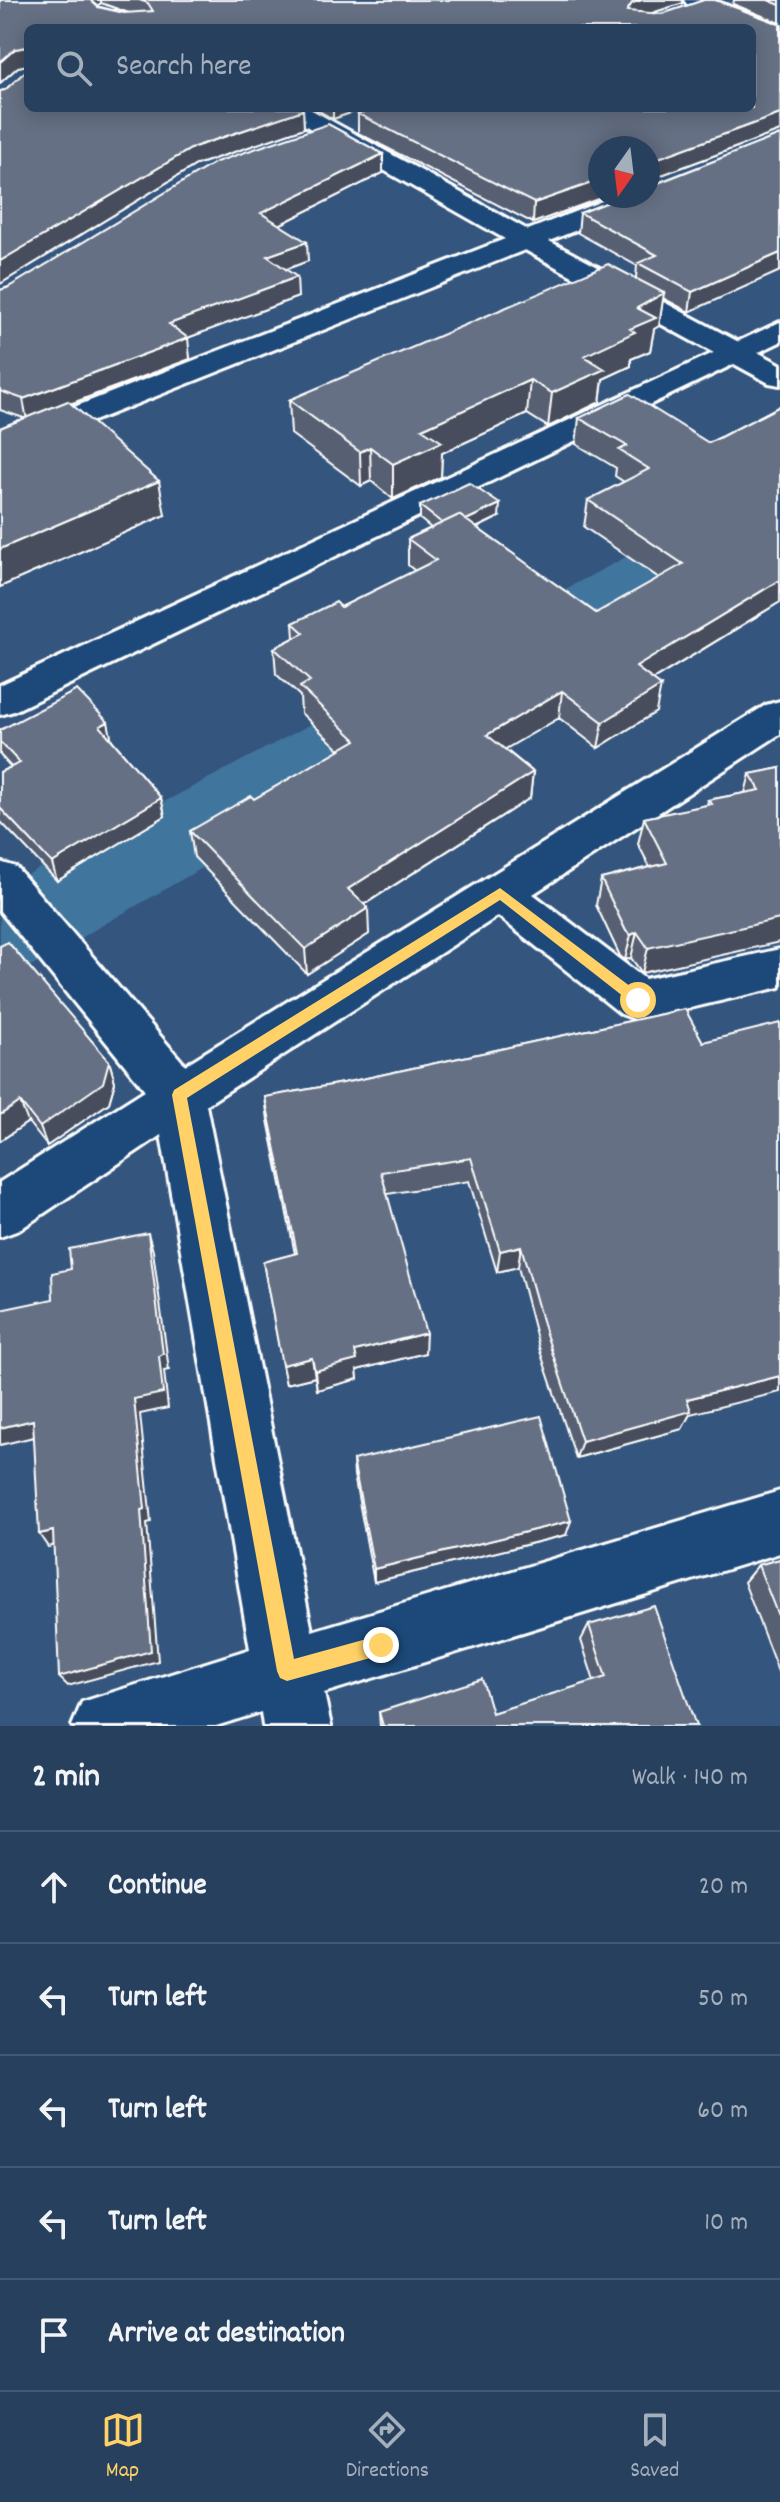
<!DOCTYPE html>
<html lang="en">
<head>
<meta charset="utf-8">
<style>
  body { margin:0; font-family:Dekko,sans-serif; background:#2f4764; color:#f1f3f6 }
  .compass { position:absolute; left:588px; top:136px; width:72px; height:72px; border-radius:50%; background:#27405e; box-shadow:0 4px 20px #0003; rotate:194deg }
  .stop { position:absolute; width:24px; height:24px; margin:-18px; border:6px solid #ffd166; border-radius:50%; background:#fff }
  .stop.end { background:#ffd166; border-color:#fff; box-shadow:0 2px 8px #0008 }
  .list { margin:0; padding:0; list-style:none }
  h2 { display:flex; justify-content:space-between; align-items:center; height:104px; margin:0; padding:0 32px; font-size:34px }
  h2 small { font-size:26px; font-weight:400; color:#a4afbc }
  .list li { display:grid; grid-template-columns:52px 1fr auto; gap:24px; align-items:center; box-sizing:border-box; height:112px; padding:0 32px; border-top:2px solid #435973 }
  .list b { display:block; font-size:30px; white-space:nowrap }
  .list em { font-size:26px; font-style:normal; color:#a4afbc }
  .icon { flex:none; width:44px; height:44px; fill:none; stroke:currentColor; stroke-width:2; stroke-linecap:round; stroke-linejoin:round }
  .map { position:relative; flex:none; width:780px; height:1726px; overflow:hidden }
  .search { position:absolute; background:#27405e; box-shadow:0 4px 20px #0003; left:24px; right:24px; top:24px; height:88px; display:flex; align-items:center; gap:20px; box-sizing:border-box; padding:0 28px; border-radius:12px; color:#a4afbc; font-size:30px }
  .sheet { height:664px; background:#27405e }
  nav { display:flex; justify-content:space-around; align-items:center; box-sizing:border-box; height:112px; border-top:2px solid #435973; background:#27405e; font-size:22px; color:#a4afbc }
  nav a { display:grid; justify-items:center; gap:4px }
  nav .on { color:#ffd166 }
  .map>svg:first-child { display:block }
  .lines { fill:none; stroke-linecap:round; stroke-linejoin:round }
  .river { fill:#41759e; fill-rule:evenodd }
  .minor-casing { stroke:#fff; stroke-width:6 }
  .tertiary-casing { stroke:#fff; stroke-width:6 }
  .minor { fill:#1f4a7a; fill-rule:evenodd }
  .tertiary { fill:#1f4a7a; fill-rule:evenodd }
  .wall { fill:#576072; stroke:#fff; stroke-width:2; fill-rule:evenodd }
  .shaded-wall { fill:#474e5c; stroke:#fff; stroke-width:2 }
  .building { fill:#657084; stroke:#fff; stroke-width:2 }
  .route { fill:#ffd166 }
</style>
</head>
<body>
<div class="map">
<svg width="780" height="1726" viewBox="0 0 780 1726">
  <rect width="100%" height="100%" fill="#34557d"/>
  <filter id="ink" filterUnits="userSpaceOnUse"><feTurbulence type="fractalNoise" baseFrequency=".0125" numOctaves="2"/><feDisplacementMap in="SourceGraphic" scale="16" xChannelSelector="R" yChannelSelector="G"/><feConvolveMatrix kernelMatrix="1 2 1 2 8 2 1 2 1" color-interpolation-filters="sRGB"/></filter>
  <g filter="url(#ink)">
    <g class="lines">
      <path class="river" d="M780,483V536L35,964L0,976V889L754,489Z"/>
      <g class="minor-casing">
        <path id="minor" d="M100,0H123L93,28H69Z
          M684,0H713L780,26V39L687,4Z
          M279,108H308L528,230L615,196H648V192L651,196L647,202L549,241L780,364V385L769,383L525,250L0,458V436L505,239L283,113Z
          M780,701V734L533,894L645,979L780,949V987L638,1020L621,1014L498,916L206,1105L312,1631L780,1491V1553L324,1693L331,1726H263L261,1712L216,1726H72L82,1702L250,1649L161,1135L19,1230L0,1237V1182L145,1090L0,911V862L16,867L185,1065L766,705Z"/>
      </g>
      <g class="tertiary-casing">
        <path id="tertiary" d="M780,322V342L14,711L0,715V685Z"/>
      </g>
      <use href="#minor" class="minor"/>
      <use href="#tertiary" class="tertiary"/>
    </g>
    <path class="wall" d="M0,0H683V3L652,13L662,14L704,0H715L780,24V131L648,180V148H600V196H606L533,223L358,133V114L376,108H752V28H28V108H301L303,110L304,128L196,165L0,284V91L5,90L27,70V65L18,67L0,83ZM101,3L129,13H124L97,6Z
      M734,0H780V23L733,4Z
      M314,108H365L333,119Z
      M780,135L689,312L663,298L659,326L654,329L650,351L631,359V366L603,379L600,402L548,427L527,414L442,453L441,477L393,499L371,481L361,486L291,434L289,400L636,278L637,266L578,233L580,213Z
      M383,154V173L279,225L308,261L286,269L298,297L187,338L190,359L71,404L165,515L0,587V428L24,418L0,410V290Z
      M780,406V602L653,680L656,712L598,748L559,718L505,749L533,772L530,798L364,905L369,934L307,974L194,857L190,831L254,799L340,750L301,713L300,696L276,674L274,648L294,638L293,623L341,607L415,571L408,565V539L431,528L420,519V506L499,517L477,528L596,613L659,578L584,527L588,500L624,482L615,476L616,468L576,444L579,418L709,443Z
      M0,730L112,740L161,798L165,816L57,881L0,821V772L11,767L0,755Z
      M780,768L642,973L631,958L625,960L620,956L596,905L601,879L650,867L638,844L644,818L707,805L708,800L745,793L750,774Z
      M0,946L109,1061L115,1082L109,1103L47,1146L28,1122L0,1141Z
      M685,1009L690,1414L682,1429L576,1458L540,1351L518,1267L497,1272L469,1181L387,1194L425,1353L357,1370L358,1379L317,1390L315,1377L286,1384L263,1262L295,1254L268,1120L265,1097L348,1082Z
      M353,1460L566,1535L374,1582L354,1475Z
      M780,1559V1677L744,1582L758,1565Z
      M589,1625L696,1726H380L379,1712L492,1713L594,1681L581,1640Z"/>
    <path class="shaded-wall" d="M84,0H101V3L86,12Z
      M642,0H683V3L630,20L627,11L632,3Z
      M27,47L28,65L18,67L0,83V62L15,49Z
      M333,108H365L333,119Z
      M303,110L304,128L196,165L0,284V261L194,147Z
      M780,114V131L648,180L650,161Z
      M383,154V173L263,233L261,213Z
      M600,180V196H606L533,223L534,203Z
      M307,242L308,261L268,276L267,256Z
      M780,253V271L689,312L692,292Z
      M297,277L298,297L171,344L169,324Z
      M664,293L659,326L654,329L650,351L631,359V366L603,379L600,402L548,427L552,393L584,356L637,308Z
      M188,338L190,359L27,420L23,399Z
      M530,380L527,414L442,453L441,477L393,499V464L422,429Z
      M370,447L371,481L361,486L360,452Z
      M159,481L165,515L0,587V549Z
      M500,504L499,517L449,541V528Z
      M780,580V602L631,693L636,667Z
      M661,686L656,712L598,748L603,722Z
      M562,691L559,718L485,761L487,735Z
      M108,722L112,741L100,726Z
      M533,772L530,798L349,914L348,889Z
      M161,798L165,816L57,881L52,863Z
      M780,900V942L642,973L648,948Z
      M368,908L369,934L307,974L305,949Z
      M637,932L631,958L625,960L631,935Z
      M109,1061L115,1082L109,1103L47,1146L40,1127Z
      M20,1102L28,1122L0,1141V1115Z
      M148,1233L153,1251L169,1370L164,1371L168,1408L140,1414L151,1522L147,1523L158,1661L68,1686L59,1677L141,1510L134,1399L159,1356Z
      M521,1246L518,1267L497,1272L500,1251Z
      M426,1333L425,1353L357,1370L358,1379L317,1390L315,1371L355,1351Z
      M312,1358L315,1377L286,1384L282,1365Z
      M780,1376V1392L690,1414L682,1429L576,1458L582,1441L687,1399Z
      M33,1420L42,1435L0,1445V1428Z
      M571,1521L566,1535L374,1582V1569Z
      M53,1531L62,1543L48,1547L39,1534Z"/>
    <path class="building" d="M0,0H90L98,7L124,13L153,11L148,3L139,0H642L632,3L627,11L662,14L704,0H715L780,24V114L650,161L648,172V148H600V180L534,203L358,114L376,108H752V28H28V108H301L303,110L194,147L0,261V91L5,90L27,70V47L15,49L0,62Z
      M768,0H780V5Z
      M328,124L383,154L261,213L307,242L267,256L297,277L169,324L188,338L23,399L0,391V290L7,288L216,162Z
      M780,135V253L692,292L638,263L657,255L580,213L624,196H648V187Z
      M608,264L664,293L637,308L656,318L630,329L635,332L584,356L605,369L552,393L530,380L422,429L442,442L393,464L370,447L360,452L289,400Z
      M630,394L709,443L780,406V580L636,667L661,686L603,722L562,691L487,735L533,772L348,889L368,908L305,949L190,831L251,796L254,799L356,740L300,687L310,681L274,648L304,633L293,623L336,602L341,607L436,560L408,539L459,515L596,613L683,564L588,500L649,469L619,450L627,446L579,418Z
      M68,401L159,481L0,549V428Z
      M469,483L500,504L466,520L459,515L442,523L420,506Z
      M77,690L108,722L100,726L161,798L52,863L0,808V772L20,763L0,742V730Z
      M780,768V919L648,948L637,932L631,935L626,931L601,879L667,863L644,818L712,804L708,800L760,790L750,774Z
      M8,942L109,1061L103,1083L40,1127L20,1102L0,1115V946Z
      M685,1009L703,1042L780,1023V1376L687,1399L691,1411L582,1441L545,1331L521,1246L500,1251L471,1158L381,1172L426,1333L355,1351L357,1360L315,1371L312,1358L282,1365L263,1262L297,1253L265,1097L348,1082Z
      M148,1233L163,1354L159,1356L163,1393L134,1399L145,1509L141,1510L151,1651L59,1677L53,1531L39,1534L33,1420L0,1428V1310L53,1299L52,1273L71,1269L69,1249Z
      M541,1416L571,1521L374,1569L353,1460Z
      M780,1559V1621L758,1565Z
      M654,1606L696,1726H383L379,1712L482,1679L492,1713L606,1677L589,1625Z"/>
  </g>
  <path class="route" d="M500,888L643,996V1004H633L500,900L187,1098L294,1659L381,1635L388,1638L391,1645L388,1652L381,1655L287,1681L280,1678L277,1671L172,1095L174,1090Z"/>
</svg>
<svg class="compass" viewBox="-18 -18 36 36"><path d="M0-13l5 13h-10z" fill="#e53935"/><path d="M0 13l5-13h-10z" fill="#a4afbc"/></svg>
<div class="stop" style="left:638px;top:1000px"></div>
<div class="stop end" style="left:381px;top:1645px"></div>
<div class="search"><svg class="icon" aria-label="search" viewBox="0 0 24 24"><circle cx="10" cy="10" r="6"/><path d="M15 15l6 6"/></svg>Search here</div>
</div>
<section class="sheet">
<h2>2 min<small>Walk · 140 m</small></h2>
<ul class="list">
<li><svg class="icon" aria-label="ahead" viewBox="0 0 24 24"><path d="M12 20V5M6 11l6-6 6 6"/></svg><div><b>Continue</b></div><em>20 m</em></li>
<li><svg class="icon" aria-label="left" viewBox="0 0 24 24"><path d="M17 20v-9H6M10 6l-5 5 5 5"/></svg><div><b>Turn left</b></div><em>50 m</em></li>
<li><svg class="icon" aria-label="left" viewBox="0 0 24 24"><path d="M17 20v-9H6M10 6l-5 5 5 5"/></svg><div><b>Turn left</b></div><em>60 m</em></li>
<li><svg class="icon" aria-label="left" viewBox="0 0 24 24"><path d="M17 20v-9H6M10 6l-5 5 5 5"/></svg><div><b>Turn left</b></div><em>10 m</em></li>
<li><svg class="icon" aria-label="arrive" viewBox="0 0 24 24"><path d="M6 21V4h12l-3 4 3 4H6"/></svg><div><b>Arrive at destination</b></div></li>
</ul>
</section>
<nav>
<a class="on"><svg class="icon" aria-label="map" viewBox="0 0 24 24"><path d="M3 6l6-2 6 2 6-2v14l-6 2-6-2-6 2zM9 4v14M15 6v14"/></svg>Map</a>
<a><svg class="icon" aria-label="directions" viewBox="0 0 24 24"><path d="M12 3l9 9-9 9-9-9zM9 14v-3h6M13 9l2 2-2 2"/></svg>Directions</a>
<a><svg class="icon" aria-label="saved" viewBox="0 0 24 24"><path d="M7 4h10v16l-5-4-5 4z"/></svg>Saved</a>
</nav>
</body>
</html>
